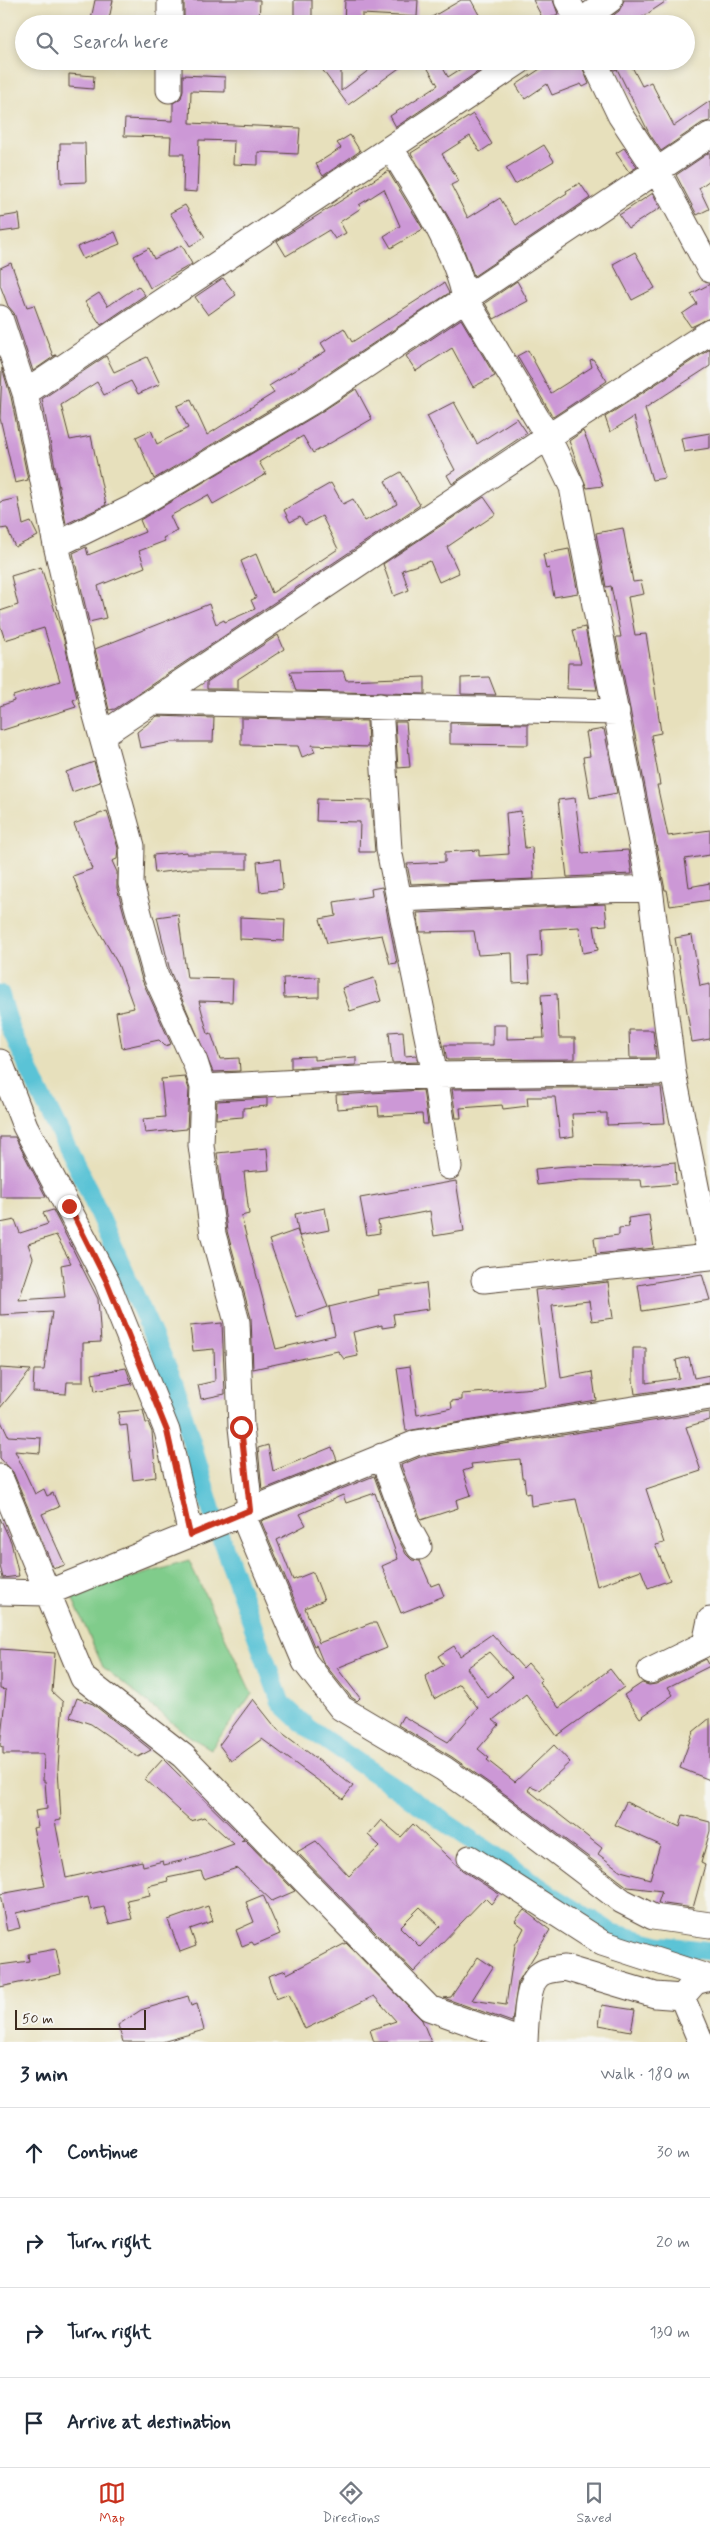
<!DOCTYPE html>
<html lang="en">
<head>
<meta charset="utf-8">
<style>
  body { margin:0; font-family:Mynerve,sans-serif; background:#f2f2f3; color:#1f2937 }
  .scale { position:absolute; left:15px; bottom:12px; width:131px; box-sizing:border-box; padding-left:5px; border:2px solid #3b2a1e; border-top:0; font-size:14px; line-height:18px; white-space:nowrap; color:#3b2a1e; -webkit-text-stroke:4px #f6f6f2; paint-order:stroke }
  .stop { position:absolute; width:15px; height:15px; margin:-11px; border:4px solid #c8321e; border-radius:50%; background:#fff }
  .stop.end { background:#c8321e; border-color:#fff; box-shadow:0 1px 5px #0008 }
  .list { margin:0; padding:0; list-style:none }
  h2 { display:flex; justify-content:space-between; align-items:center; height:65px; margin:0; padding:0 20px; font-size:21px }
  h2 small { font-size:16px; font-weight:400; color:#747a83 }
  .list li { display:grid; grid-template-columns:32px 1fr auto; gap:15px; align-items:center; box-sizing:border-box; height:90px; padding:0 20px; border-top:1px solid #e0e1e3 }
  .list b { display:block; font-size:19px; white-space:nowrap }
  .list em { font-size:16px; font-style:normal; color:#747a83 }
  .icon { flex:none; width:28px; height:28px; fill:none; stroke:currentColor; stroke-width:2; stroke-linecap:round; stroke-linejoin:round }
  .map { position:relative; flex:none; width:710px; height:2042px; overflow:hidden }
  .search { position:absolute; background:#fff; box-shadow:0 2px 8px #0003; left:15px; right:15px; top:15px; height:55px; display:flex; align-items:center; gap:12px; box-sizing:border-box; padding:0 18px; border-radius:28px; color:#747a83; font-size:19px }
  .sheet { height:425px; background:#fff }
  nav { display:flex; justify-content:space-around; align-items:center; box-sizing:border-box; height:70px; border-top:1px solid #e0e1e3; background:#fff; font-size:14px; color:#747a83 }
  nav a { display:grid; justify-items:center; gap:2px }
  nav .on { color:#c8321e }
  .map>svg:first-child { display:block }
  .green { fill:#80cc8b; stroke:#5e7b54 }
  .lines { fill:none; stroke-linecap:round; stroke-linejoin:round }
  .canal { stroke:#5ac3d6; stroke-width:19 }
  .building { fill:#cc98d6; fill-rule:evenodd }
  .minor-casing { stroke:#554536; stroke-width:27 }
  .minor { stroke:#fff; stroke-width:25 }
  .route { stroke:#c8321e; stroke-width:6 }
</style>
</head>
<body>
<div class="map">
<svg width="710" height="2042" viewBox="0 0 710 2042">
  <rect width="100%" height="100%" fill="#f6f6f2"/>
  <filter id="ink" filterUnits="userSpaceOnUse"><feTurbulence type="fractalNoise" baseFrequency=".02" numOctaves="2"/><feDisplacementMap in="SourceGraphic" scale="10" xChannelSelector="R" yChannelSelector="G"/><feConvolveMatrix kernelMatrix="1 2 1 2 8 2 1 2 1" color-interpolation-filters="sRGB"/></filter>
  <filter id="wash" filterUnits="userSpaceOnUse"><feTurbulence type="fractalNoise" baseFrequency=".0096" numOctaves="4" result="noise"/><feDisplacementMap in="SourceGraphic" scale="20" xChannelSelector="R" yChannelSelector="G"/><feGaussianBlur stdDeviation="1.12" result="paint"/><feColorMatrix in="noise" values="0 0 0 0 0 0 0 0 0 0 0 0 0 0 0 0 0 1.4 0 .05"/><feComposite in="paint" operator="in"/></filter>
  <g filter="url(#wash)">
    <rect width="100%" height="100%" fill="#e7e0bc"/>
    <path class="green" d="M189,1561L252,1694L211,1749L189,1736L103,1667L71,1595Z"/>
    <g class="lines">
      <path class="canal" d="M0,994L10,1027L39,1091L84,1181L173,1380L216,1525L281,1703L308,1728L553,1896L613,1933L659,1945L710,1951"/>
    </g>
    <g id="blocks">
      <path class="building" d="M95,0H113L108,24H90Z
        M184,0H260L259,24H242V20L192,19V24H184Z
        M294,0H312V24H294Z
        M345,0H418L417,17L362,14V24H344Z
        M461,0H471L484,24H466L462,17L450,24H420Z
        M533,0H553L558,14L544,21Z
        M624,0H668L632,24H602L619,11Z
        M316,61H341V91L381,61H409L348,105Z
        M423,61H439L448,77L473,61H494L396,127L390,116L438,85Z
        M552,61H580L589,84L583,87L581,84L552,95L547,84L525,99L516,85Z
        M610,61H632L630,63L642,86L651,82L674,126L710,101V121L702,123L661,151L649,133L617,69L614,70Z
        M69,74L94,76L93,89L69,87Z
        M183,75L225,77V92L191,91L190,123L300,128L298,154L258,152V165L233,164L234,141L199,140L197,192L183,191L184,154H170L171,137L124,136L125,119L173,121V103L181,98L183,90Z
        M473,114L492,144L480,152L470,136L442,154L459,181L451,185L468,218L500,198L516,225L567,193L566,191L580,183L590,198L474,276L457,232L411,153Z
        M350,135L360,151L323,176L316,164L341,148L337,143Z
        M60,143H85L86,182L61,183Z
        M544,145L554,161L515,184L506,168Z
        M624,148L637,167L629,172L616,153Z
        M710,152V180L699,188L709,209L697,215L676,175Z
        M388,171L423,229L391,248L384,236L400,226L384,189L359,205L361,208L340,222L346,233L335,239L329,230L286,256L277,241Z
        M653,193L660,208L628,228L619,215Z
        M185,205L205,237L190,246L170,213Z
        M19,214L21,229L0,232V217Z
        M115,232L120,244L83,259L77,247Z
        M182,245L192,264L150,288L134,256L149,248L154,259Z
        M635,252L655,288L632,300L613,264Z
        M11,263L27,307L34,305L53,356L56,355L33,371L14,313L8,306L0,285V268Z
        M223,278L236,295L208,315L195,297Z
        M517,281L528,301L494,319L485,303Z
        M444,283L449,293L303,390L154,479L136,437L151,430L157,444L188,428L177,406L191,400L207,435L274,393L269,386L326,351L321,343L344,328L352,342Z
        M710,284V318L691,327L682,314L697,304L691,294Z
        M138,286L145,295L101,325L85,302L99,293L108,306Z
        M461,319L495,376L473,387L452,348L416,371L406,356Z
        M710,349V366L645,408L665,478L652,480L634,417L610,432L605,417Z
        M528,350L551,393L592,367L590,360L593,359L607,381L553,417L517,356Z
        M106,356L114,372L147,357L160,384L138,394L131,381L104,395L97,382L61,405L70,440L91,436L106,505L66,524L42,399Z
        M2,368L11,397L28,480L15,483L0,418Z
        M356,389L372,419L313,453L303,436L259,462L266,474L213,504L208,495L170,516L177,531L163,538L165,541L139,551L145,567L98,586L106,618L89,622L73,553L86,547L88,555L145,532L140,520L318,414Z
        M454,402L477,444L517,418L527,433L452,484L447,475L455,470L427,416Z
        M583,431L587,440L603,486L587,488L578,466L569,441Z
        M710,433V448L684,452L681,438Z
        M401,472L420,505L115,709L109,710L95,649L209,604L216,624L224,620L225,622L255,609L251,600L256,598L241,561L256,554L272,593L338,549L322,516L305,525L300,517L290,522L284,510L331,483L343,504L353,499L365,521L397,504L385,481Z
        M484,497L496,514L447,547L459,573L439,582L430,561L402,570L409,590L394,596L383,564Z
        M18,498L23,525L31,522L38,536L15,547L7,528L0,529V502Z
        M623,528L633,582L641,581L644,594L628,597L635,635L646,634L654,682L661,733L651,735L660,785H657L668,836L710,830V855L685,859L689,887L710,883V900L670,906L667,890H665L616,637H621L611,586L606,587L596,533Z
        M569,549L578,593L554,597L549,568L546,569L543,554Z
        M41,567L63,636L77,698L73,700L76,707L0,731V706L14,701L13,696L60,681L44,628L5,640L0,625V611L18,605L11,576Z
        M585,627L597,690L567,689L568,663H581L573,630Z
        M278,635L284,649L238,679V689H207V682Z
        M343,671L346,680L425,677V694L296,691L290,672Z
        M489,677L496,695L461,694V678Z
        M157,716L214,718L213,742H172L140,748L137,732Z
        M241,718L367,721L368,747L312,745L315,752L302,757L298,746L241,745Z
        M395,722H406L410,767L398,768Z
        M450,723L528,724V745L450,744Z
        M604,729L617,793L590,798L583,757L590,756L586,732Z
        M94,762L100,782L72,792L66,772Z
        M575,798L582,853L628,850L632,874L567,877L558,800Z
        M317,799L371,800L375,852H359L360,822L316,821Z
        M107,811L118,848L117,859L112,861L117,872V888L142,980L171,1044L165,1046L159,1040L122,1048L116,1012L134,1008L118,964L85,907L73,876L92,869L74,824Z
        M521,811L525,848L532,847L534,879L411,884L407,864L445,862V852L479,850V856L509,854L506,813Z
        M187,852V854H247V869H189L155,873L153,855Z
        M280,859L283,889L260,892L257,862Z
        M382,887L397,963L390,964L382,935L327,943L320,919L336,916L334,902L372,896L371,889Z
        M605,904L607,925L594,926L598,950L583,953L579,927L541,929L542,956L528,957L530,982L513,983L512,953L478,955L474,931L420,932L418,918L417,913Z
        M178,914L187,978L233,979L232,1002L199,1001L208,1034L211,1033L220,1059L239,1058L240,1071L213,1072L170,971L157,917Z
        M240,917L285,919L284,941L240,939Z
        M692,935L700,986L710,984V1039L692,1042L675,938Z
        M319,977V997L284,998L283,978Z
        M374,978L381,1001L350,1011L342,988Z
        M557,994L559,1038H575V1059L447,1060L444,1045H493V1025H507V1039L544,1038L541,995Z
        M629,1030H653L656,1058H630Z
        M403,1031L405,1056L416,1055L418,1062L392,1063L389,1032Z
        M314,1056V1060L356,1057V1065L291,1068V1057Z
        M185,1077L189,1089L187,1129L145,1133L143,1119L165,1117L161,1079Z
        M661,1087L665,1123L607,1125V1113L572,1114L574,1136L560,1138L555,1097H527L528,1106L503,1109L502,1105L460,1108L461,1118H456L452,1089Z
        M423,1090L428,1124H423L422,1114L379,1116L378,1106L337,1109L336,1095Z
        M267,1098V1106L243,1108V1117L216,1119L217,1101Z
        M0,1137H15L46,1197H0Z
        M267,1148L269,1170L244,1172L249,1214L241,1216L276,1349L335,1335L329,1307L379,1295L378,1290L426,1283L429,1309L393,1314L395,1326L382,1328V1325L353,1332L358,1356L344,1359L338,1351L253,1369L251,1318L227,1231L217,1153Z
        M675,1162L676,1184L642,1187L641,1180H580L537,1185L535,1169L567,1166L619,1167Z
        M456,1181L464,1231L434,1236L430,1211L378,1221L380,1233L367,1235L360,1198Z
        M325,1208L329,1230L299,1236L295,1214Z
        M53,1210L98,1299L101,1342L83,1343V1382H67L66,1394L33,1392L34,1370H44L52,1312L0,1315V1223L15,1220L20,1233L48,1224L43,1213ZM56,1235L71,1263L61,1265L65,1297L19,1300L33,1258L28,1244Z
        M649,1215L654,1248L596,1254L594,1238L619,1235V1228L629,1227L628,1218Z
        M297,1230L328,1307L297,1318L269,1240Z
        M702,1274L710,1300L642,1311L638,1285Z
        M608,1282L613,1318L592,1321L589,1301L552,1305L561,1378L592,1372L596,1400L406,1431L397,1368L410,1366L417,1415L452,1408L451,1401L462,1400V1394L547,1387L535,1290Z
        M222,1323L225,1394L201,1399L198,1385L215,1381L214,1349L193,1351L190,1326Z
        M633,1348H646V1383L679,1378L676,1360L689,1357L694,1378L710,1375V1383L635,1394L633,1380Z
        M0,1368L31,1370L0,1408Z
        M126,1368L132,1384L95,1391L92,1374Z
        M143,1410L146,1423H148L152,1432L156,1477L133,1480L127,1425L120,1426L118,1412Z
        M710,1412V1420L686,1427L701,1471L646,1489L664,1543L655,1545L670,1580L648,1588L641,1570L597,1586L576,1499L531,1506L530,1493L526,1494L524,1478H522L520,1459L471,1464L472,1468L463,1471L471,1495L456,1500L458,1508L421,1520L401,1465L420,1457Z
        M0,1419L8,1436L41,1438L40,1453L15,1451L35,1494L44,1489L47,1496L53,1493L59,1507L42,1514L65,1565L56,1568L53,1567L13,1472L0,1458Z
        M268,1445L273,1471L332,1447L337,1460L262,1490L258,1448Z
        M374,1476L395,1532L406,1554L412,1560L420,1561L431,1586L439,1583L444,1596L401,1613L382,1566L398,1559L375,1493L346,1503L343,1495L300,1514L306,1525L277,1540L293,1580L313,1572L324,1600L305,1608L319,1643L371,1623H376L387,1648L337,1668L360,1698L357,1701L351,1697L323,1662L316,1645L314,1646L261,1521Z
        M0,1518L11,1542L19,1576L3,1578L0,1566Z
        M492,1634L523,1668L528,1663L542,1679L539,1682L559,1708L610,1669L624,1687L557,1736L526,1694L493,1720L499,1725L478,1749L489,1758L487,1760L515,1782L554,1745L570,1762L540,1790L531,1786L528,1790L602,1848L598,1854L621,1871L650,1879L660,1845L615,1825L626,1802L680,1827L683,1815L710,1822V1831L701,1863L705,1865L693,1908L658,1903L662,1891L628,1887L509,1797L452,1757L398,1725L403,1716L448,1742L478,1708L460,1684L434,1699L425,1676L444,1665L438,1656L454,1646L460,1656ZM489,1652L512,1677L488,1698L467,1668Z
        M0,1649L55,1653L52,1692L63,1702L58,1768L61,1820L55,1821L66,1878L142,1861L143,1866L163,1861L164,1865L197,1857L234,1844L204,1817L191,1821L145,1779L163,1759L244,1839L241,1841L245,1840L295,1891L272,1901L237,1868L204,1879L201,1871L167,1878L168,1881L148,1886L150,1895L127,1900L132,1919L109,1924L104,1907L91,1910L88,1897L16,1913L20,1928L7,1931L0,1894L45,1886L33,1828L38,1827L35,1811L47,1809L45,1781H43L44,1754H3V1747L0,1746L6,1690L0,1689Z
        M706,1659L710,1666L668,1687L673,1695L640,1718L624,1695L642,1683L649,1685L656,1684Z
        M77,1698L93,1704L151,1750L138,1757L91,1724L70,1717Z
        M253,1699L277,1729L353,1786L343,1799L262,1739L231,1761L219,1745Z
        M710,1718V1780L680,1768L693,1732Z
        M381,1820L401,1837L413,1824L462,1870L499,1894L491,1904L485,1898L414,1972L297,1852L316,1841L349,1876L380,1846L368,1835ZM420,1907L440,1926L420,1947L400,1927Z
        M263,1895L280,1934L254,1945L252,1942L242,1946L236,1930L254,1922L246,1902Z
        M208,1906L213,1921L190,1929L196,1946L180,1952L168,1920Z
        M524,1910L550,1930L518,1982L512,2022L444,1998L451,1997L478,1957L493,1967L472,2000L506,2005L515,1945L524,1928L515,1921Z
        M346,1943L422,2020L431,2042H374L370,2030L396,2021L374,1996L305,2029L289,1994L276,1999L268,1976L286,1970L287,1974Z
        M56,1949L61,1974L0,1987V1965L29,1961L28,1954Z
        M188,1996L191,2006L197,2004L204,2030L162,2042H123L118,2025L141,2010Z
        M602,2005L635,2010L631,2031L599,2025Z"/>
    </g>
  </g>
  <g filter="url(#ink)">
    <use href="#blocks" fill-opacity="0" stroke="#554536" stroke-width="1"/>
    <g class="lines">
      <g class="minor-casing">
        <path id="minor" d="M567,0L580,24
          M170,24V0
          M577,24L610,0
          M594,61L620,115L657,171L710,270
          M169,90V61
          M391,148C418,194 454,244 465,298L548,437L572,487L650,888L673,1072L710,1256
          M0,318L25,393L56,545L95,712L132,846L131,884L156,976L195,1062L203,1087L201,1145L213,1234L237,1322L241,1427L250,1510
          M25,393L520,61
          M56,545L138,505L311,402L710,135
          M152,702L617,712
          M380,706L389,850L435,1075L449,1167
          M102,735L548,437L710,332
          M399,899L650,888
          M0,1062L25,1126L107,1282L167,1431L191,1535
          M203,1087L435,1075L673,1072
          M484,1280L710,1257
          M382,1456L408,1527L419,1547
          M0,1477L83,1678L183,1756L429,2008L524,2042
          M242,1513L305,1662L341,1708L444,1769L501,1809L622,1901L653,1917L710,1925
          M0,1592L47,1593L416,1443L710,1397
          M650,1671L705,1644L710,1620
          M470,1858L602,1943L707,1977
          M682,1997L701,2042
          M525,2042C526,2025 526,1985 539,1975C546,1969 557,1969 565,1968L655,1995L682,1997L695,1982L710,1978"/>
      </g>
      <use href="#minor" class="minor"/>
    </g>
  </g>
  <g class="lines" filter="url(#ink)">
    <path class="route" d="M69,1206L107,1282L167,1431L190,1535L250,1510L241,1427"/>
  </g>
</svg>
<div class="scale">50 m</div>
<div class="stop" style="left:241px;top:1427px"></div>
<div class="stop end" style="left:69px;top:1206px"></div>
<div class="search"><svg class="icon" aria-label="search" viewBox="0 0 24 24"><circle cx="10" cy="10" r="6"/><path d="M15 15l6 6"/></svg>Search here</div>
</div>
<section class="sheet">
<h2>3 min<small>Walk · 180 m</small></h2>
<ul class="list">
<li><svg class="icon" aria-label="ahead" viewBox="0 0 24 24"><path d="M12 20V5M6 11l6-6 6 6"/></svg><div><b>Continue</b></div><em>30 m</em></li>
<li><svg class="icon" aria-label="right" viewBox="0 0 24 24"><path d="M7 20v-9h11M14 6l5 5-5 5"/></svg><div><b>Turn right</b></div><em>20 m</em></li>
<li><svg class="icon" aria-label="right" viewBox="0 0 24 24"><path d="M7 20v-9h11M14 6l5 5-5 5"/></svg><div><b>Turn right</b></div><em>130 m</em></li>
<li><svg class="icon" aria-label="arrive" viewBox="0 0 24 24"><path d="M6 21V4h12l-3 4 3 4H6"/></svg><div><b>Arrive at destination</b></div></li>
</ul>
</section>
<nav>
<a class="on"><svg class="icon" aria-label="map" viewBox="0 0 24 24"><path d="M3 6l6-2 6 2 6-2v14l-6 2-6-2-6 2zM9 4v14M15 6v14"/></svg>Map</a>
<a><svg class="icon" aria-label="directions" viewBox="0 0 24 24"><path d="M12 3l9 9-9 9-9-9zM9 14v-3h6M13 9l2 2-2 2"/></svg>Directions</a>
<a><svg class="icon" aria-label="saved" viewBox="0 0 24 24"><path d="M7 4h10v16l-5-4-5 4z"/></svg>Saved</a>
</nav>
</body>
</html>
